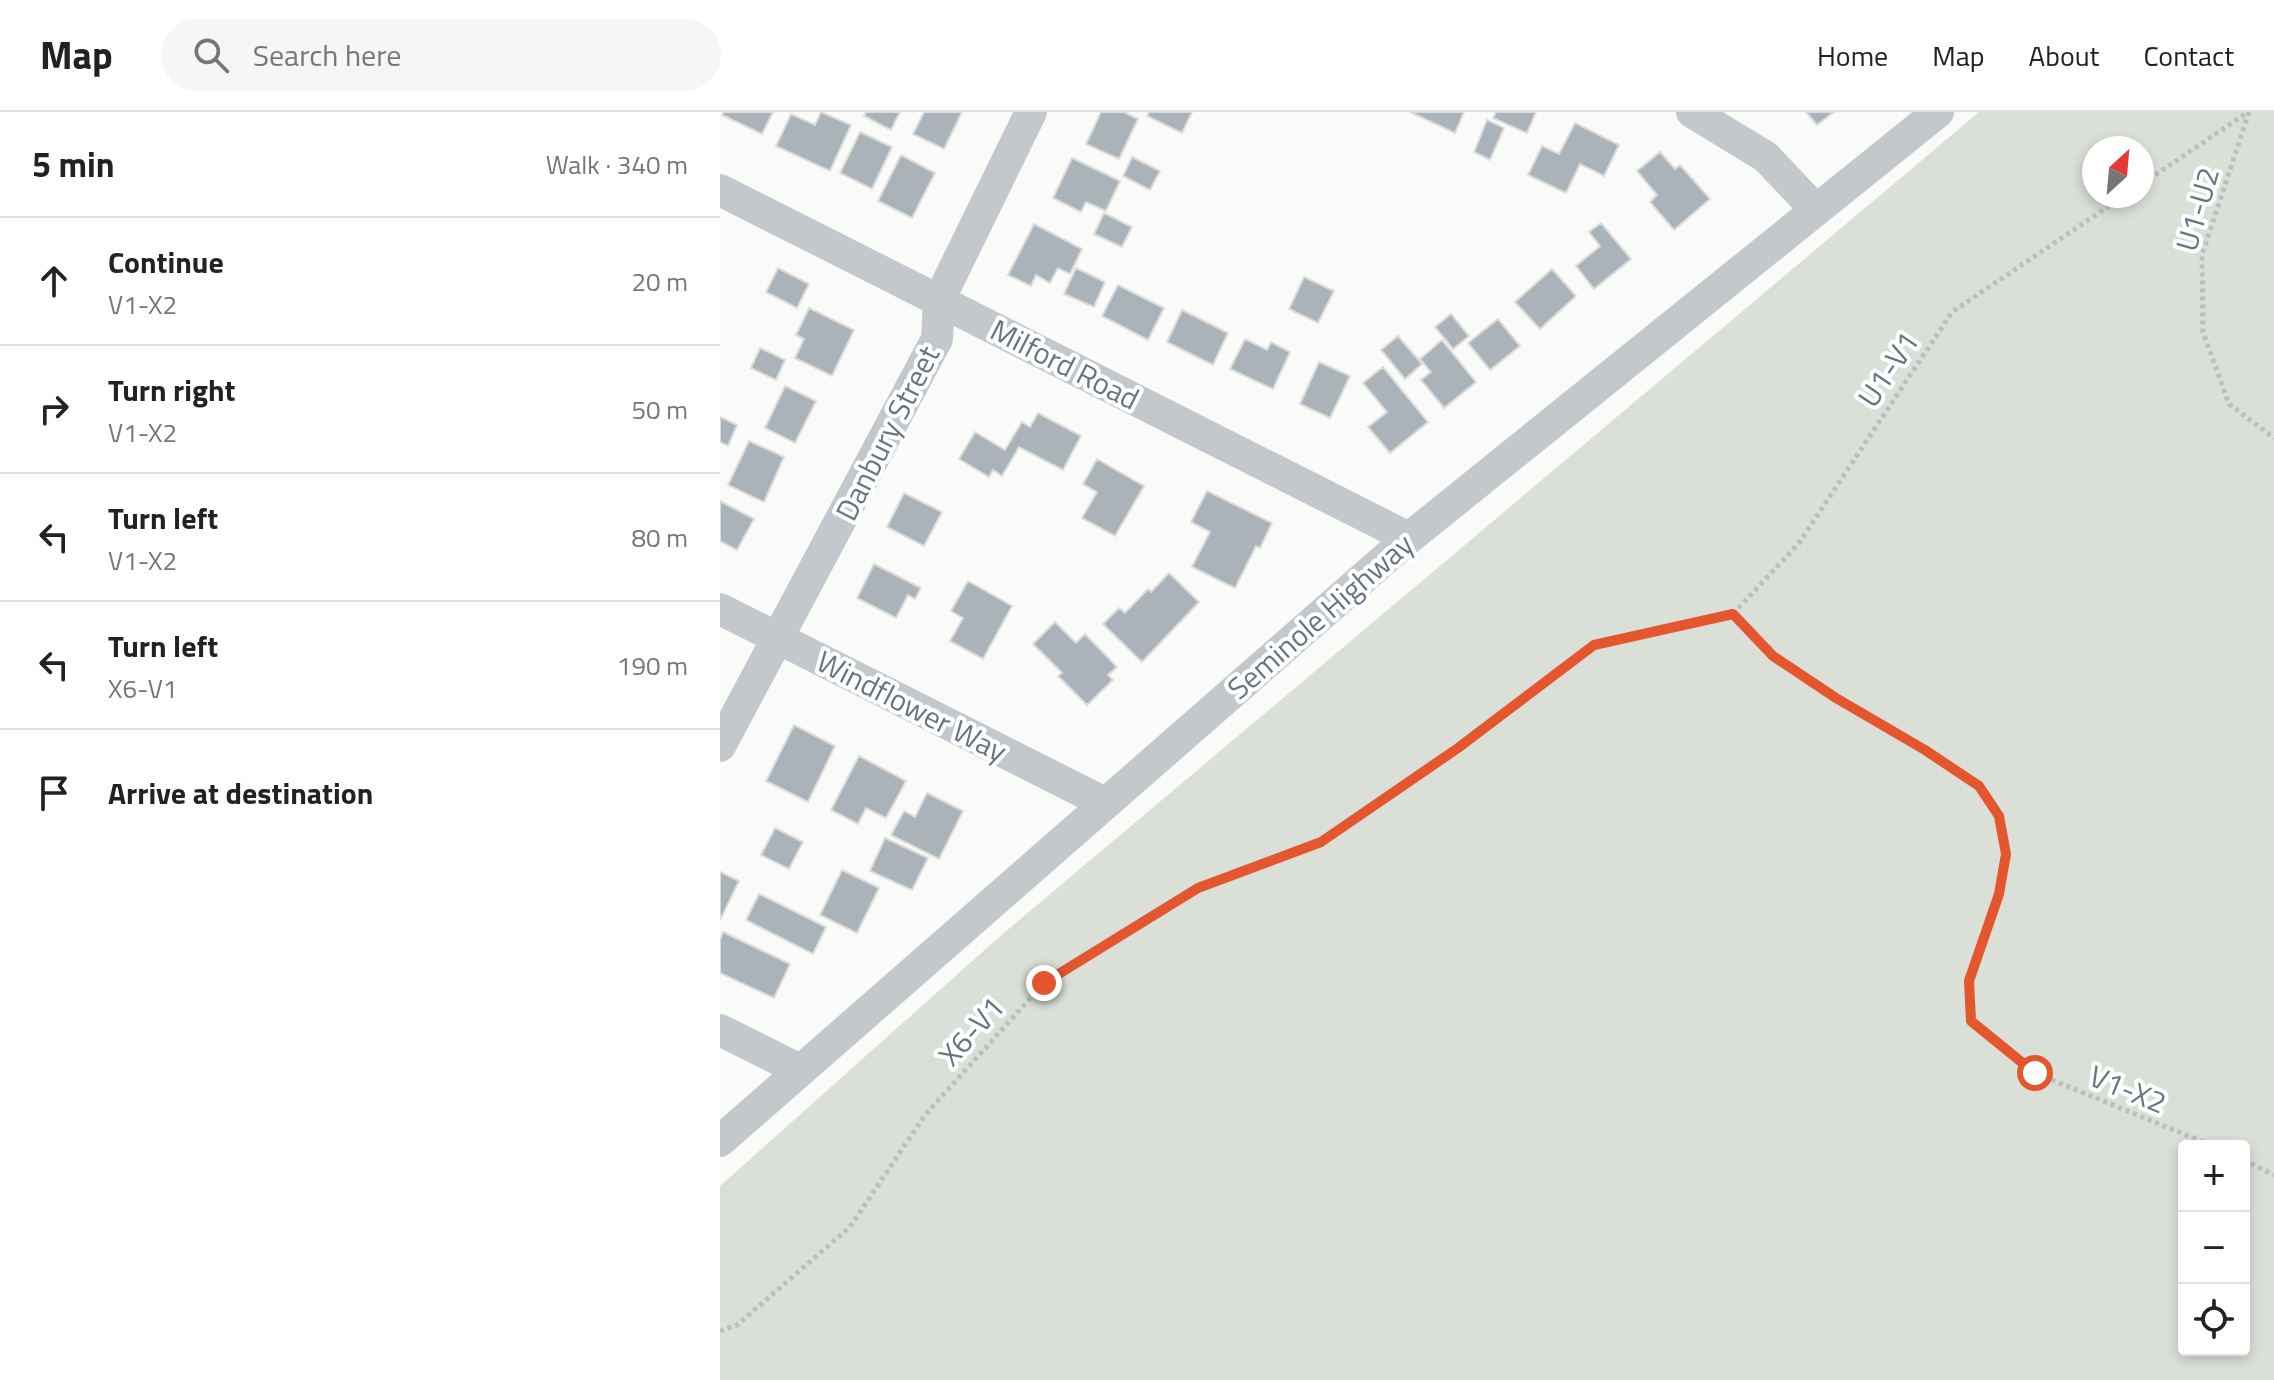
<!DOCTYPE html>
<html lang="en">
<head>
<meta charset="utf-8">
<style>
  body { margin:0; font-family:"Titillium Web",sans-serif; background:#f6f6f6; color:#222 }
  .controls { position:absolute; right:24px; bottom:24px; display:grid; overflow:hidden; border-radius:8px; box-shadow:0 4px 12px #0003 }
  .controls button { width:72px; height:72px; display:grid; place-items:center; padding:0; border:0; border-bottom:2px solid #e0e0e0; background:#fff; color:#222; font:40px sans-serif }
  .compass { position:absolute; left:1362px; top:24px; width:72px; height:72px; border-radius:50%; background:#fff; box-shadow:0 4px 12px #0003; rotate:26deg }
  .stop { position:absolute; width:24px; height:24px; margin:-18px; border:6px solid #e4572e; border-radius:50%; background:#fff }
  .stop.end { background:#e4572e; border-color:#fff; box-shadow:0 2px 8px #0008 }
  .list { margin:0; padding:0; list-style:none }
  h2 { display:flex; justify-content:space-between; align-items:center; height:104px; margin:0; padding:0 32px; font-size:34px }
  h2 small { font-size:26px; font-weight:400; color:#767676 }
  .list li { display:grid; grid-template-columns:52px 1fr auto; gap:24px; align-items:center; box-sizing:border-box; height:128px; padding:0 32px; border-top:2px solid #e0e0e0 }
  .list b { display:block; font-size:30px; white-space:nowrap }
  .list p { margin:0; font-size:26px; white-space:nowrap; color:#767676 }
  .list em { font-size:26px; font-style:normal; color:#767676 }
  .icon { flex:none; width:44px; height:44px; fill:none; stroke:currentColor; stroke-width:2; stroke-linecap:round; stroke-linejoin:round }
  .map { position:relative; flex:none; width:1554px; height:1268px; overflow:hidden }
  header { display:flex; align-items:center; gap:48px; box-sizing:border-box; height:112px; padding:0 40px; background:#fff; border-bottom:2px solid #e0e0e0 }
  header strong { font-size:38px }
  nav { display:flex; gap:44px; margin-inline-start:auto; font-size:28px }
  .search { width:560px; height:72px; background:#f6f6f6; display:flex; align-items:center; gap:20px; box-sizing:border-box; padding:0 28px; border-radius:44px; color:#767676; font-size:30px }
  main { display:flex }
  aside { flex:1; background:#fff }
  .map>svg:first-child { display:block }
  .green { fill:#dadfd7; fill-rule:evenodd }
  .building { fill:#aab3b9; stroke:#dcdcda; stroke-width:2 }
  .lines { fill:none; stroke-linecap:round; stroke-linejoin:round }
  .path { stroke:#bbbfc2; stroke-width:5; stroke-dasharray:4 4; stroke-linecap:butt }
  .minor { stroke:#c3c8cc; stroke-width:32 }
  .route { stroke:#e4572e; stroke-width:10 }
  .labels { text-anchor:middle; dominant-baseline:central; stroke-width:8; stroke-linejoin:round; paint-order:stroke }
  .street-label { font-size:30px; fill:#657683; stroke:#fff }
</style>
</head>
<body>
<header>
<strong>Map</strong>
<div class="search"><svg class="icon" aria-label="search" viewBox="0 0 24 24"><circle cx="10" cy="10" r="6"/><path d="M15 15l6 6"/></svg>Search here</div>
<nav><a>Home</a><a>Map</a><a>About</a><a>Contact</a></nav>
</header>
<main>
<aside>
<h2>5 min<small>Walk · 340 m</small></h2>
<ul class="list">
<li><svg class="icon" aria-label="ahead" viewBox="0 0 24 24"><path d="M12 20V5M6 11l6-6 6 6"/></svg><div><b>Continue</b><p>V1-X2</p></div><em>20 m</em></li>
<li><svg class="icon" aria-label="right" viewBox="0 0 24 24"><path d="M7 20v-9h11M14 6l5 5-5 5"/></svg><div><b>Turn right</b><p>V1-X2</p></div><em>50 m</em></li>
<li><svg class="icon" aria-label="left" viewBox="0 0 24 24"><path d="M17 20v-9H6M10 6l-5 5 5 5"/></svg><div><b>Turn left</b><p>V1-X2</p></div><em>80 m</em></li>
<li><svg class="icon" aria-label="left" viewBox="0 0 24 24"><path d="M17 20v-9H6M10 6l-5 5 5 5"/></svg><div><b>Turn left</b><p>X6-V1</p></div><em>190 m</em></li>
<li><svg class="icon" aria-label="arrive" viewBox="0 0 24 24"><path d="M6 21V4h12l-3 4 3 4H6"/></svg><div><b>Arrive at destination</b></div></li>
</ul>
</aside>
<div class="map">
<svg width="1554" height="1268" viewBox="0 0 1554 1268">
  <rect width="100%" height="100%" fill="#fafaf8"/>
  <path class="green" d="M1259,0H1554V1268H0V1074L278,826ZM1422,36V84H1374V36ZM1524,1034V1238H1464V1034Z"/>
  <path class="building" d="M4,0H53L42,22L2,3Z
    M101,0L131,13L110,59L56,34L71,2L95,13Z
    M146,0H180L171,18L144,4Z
    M204,0H242L224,37L193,22Z
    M381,0H404L418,7L399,47L366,32Z
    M429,0H472L462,21L427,4Z
    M690,0H744L735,21Z
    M776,0H816L807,21L773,6Z
    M1086,0H1114L1097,13Z
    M767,8L784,16L770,48L754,40Z
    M855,11L899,33L884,64L860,52L846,81L808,63L822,34L839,42Z
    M140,20L172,35L152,77L120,61Z
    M940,40L955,57L960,53L990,87L954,118L930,90L937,83L917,59Z
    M181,43L215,61L192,106L158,89Z
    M412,45L440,59L430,78L403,64Z
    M352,46L400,69L386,99L366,90L361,100L333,86Z
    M384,101L412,115L402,135L374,122Z
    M881,111L911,147L874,177L856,154L880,134L869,120Z
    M314,112L362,137L350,162L338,156L330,171L316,163L311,174L288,163Z
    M58,156L89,172L77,196L46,180Z
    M356,156L385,170L374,195L344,182Z
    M832,157L856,184L820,217L795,190Z
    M584,165L614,179L598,211L569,197Z
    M398,173L444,196L428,228L382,204Z
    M89,196L134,218L112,264L75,246L84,227L76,223Z
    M462,198L508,221L493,253L447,230Z
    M731,202L749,224L733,237L715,215Z
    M778,207L800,234L770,258L748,231Z
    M678,224L702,252L685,267L661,238Z
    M525,227L547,238L551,230L570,240L553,277L510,257Z
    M722,228L756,270L724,296L701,268L711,260L700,247Z
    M40,236L65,248L56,268L31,256Z
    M599,250L630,264L610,306L580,292Z
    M663,255L708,310L670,341L648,315L667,300L643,271Z
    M65,274L96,289L75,331L45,316Z
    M318,301L361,324L343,358L299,335L282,364L273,358L269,365L239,347L255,320L285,338L302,310L310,315Z
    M0,305L17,313L8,334L0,330Z
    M29,329L64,345L44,390L8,373Z
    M377,347L424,374L395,424L362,406L377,380L363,372Z
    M487,379L552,411L540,436L536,434L515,476L472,455L490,420L471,410Z
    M184,381L222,400L204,434L167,415Z
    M0,389L34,407L17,438L0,429Z
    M154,452L201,476L195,487L188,483L176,506L137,486Z
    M449,461L479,490L422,550L383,512L399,496L405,501L428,477L431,480Z
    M248,469L292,494L263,547L230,529L243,506L231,499Z
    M335,510L356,531L365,522L397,555L388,563L393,568L367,593L338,564L342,561L313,532Z
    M74,613L115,634L88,690L46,669Z
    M139,644L186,669L166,706L146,696L138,712L111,698Z
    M207,681L243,699L219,747L171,723L184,699L195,705Z
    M55,716L83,730L69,757L41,743Z
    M165,726L208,746L192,778L150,759Z
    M122,758L159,776L137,821L100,803Z
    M0,760L19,769L0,808Z
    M39,782L106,815L93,842L26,808Z
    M3,820L70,852L54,886L0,861V828Z"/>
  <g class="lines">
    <path class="path" d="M1529,0L1482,143L1483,220L1509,292L1554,326
      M1422,72L1528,0
      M1013,502L1079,431L1232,200L1404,84
      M1014,503L1053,544L1116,586L1205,638L1259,674L1279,704L1286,742L1279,782L1249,869L1251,909L1315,961L1493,1034
      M1524,1048L1554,1063
      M0,1219L17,1213L130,1115L205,1003L324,871L478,776L601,730L738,636L874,533L1013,502"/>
    <path class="minor" d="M972,0L1046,45L1096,98
      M0,78L689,426
      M0,497L385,691
      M0,634L217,227L219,188L311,0
      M0,918L80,958
      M0,1029L689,426L1218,0"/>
  </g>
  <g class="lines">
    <path class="route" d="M324,871L478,776L601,730L738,636L874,533L1013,502L1053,544L1116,586L1205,638L1259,674L1279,704L1286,742L1279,782L1249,869L1251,909L1315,961"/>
  </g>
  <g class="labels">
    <g class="street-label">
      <text transform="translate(1477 97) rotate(-74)">U1-U2</text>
      <text transform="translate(345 252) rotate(27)">Milford Road</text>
      <text transform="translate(1168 257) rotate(-56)">U1-V1</text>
      <text transform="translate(167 321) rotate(-63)">Danbury Street</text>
      <text transform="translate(600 504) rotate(-41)">Seminole Highway</text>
      <text transform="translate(192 594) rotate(27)">Windflower Way</text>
      <text transform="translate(251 919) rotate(-48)">X6-V1</text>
      <text transform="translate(1408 977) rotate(22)">V1-X2</text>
    </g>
  </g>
</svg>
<div class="controls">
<button>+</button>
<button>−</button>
<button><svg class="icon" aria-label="locate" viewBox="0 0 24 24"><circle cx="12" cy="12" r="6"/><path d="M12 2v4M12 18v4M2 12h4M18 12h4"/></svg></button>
</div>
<svg class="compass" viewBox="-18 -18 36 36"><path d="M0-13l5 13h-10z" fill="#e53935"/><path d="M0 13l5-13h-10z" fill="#767676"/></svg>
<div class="stop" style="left:1315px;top:961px"></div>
<div class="stop end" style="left:324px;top:871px"></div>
</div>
</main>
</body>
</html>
